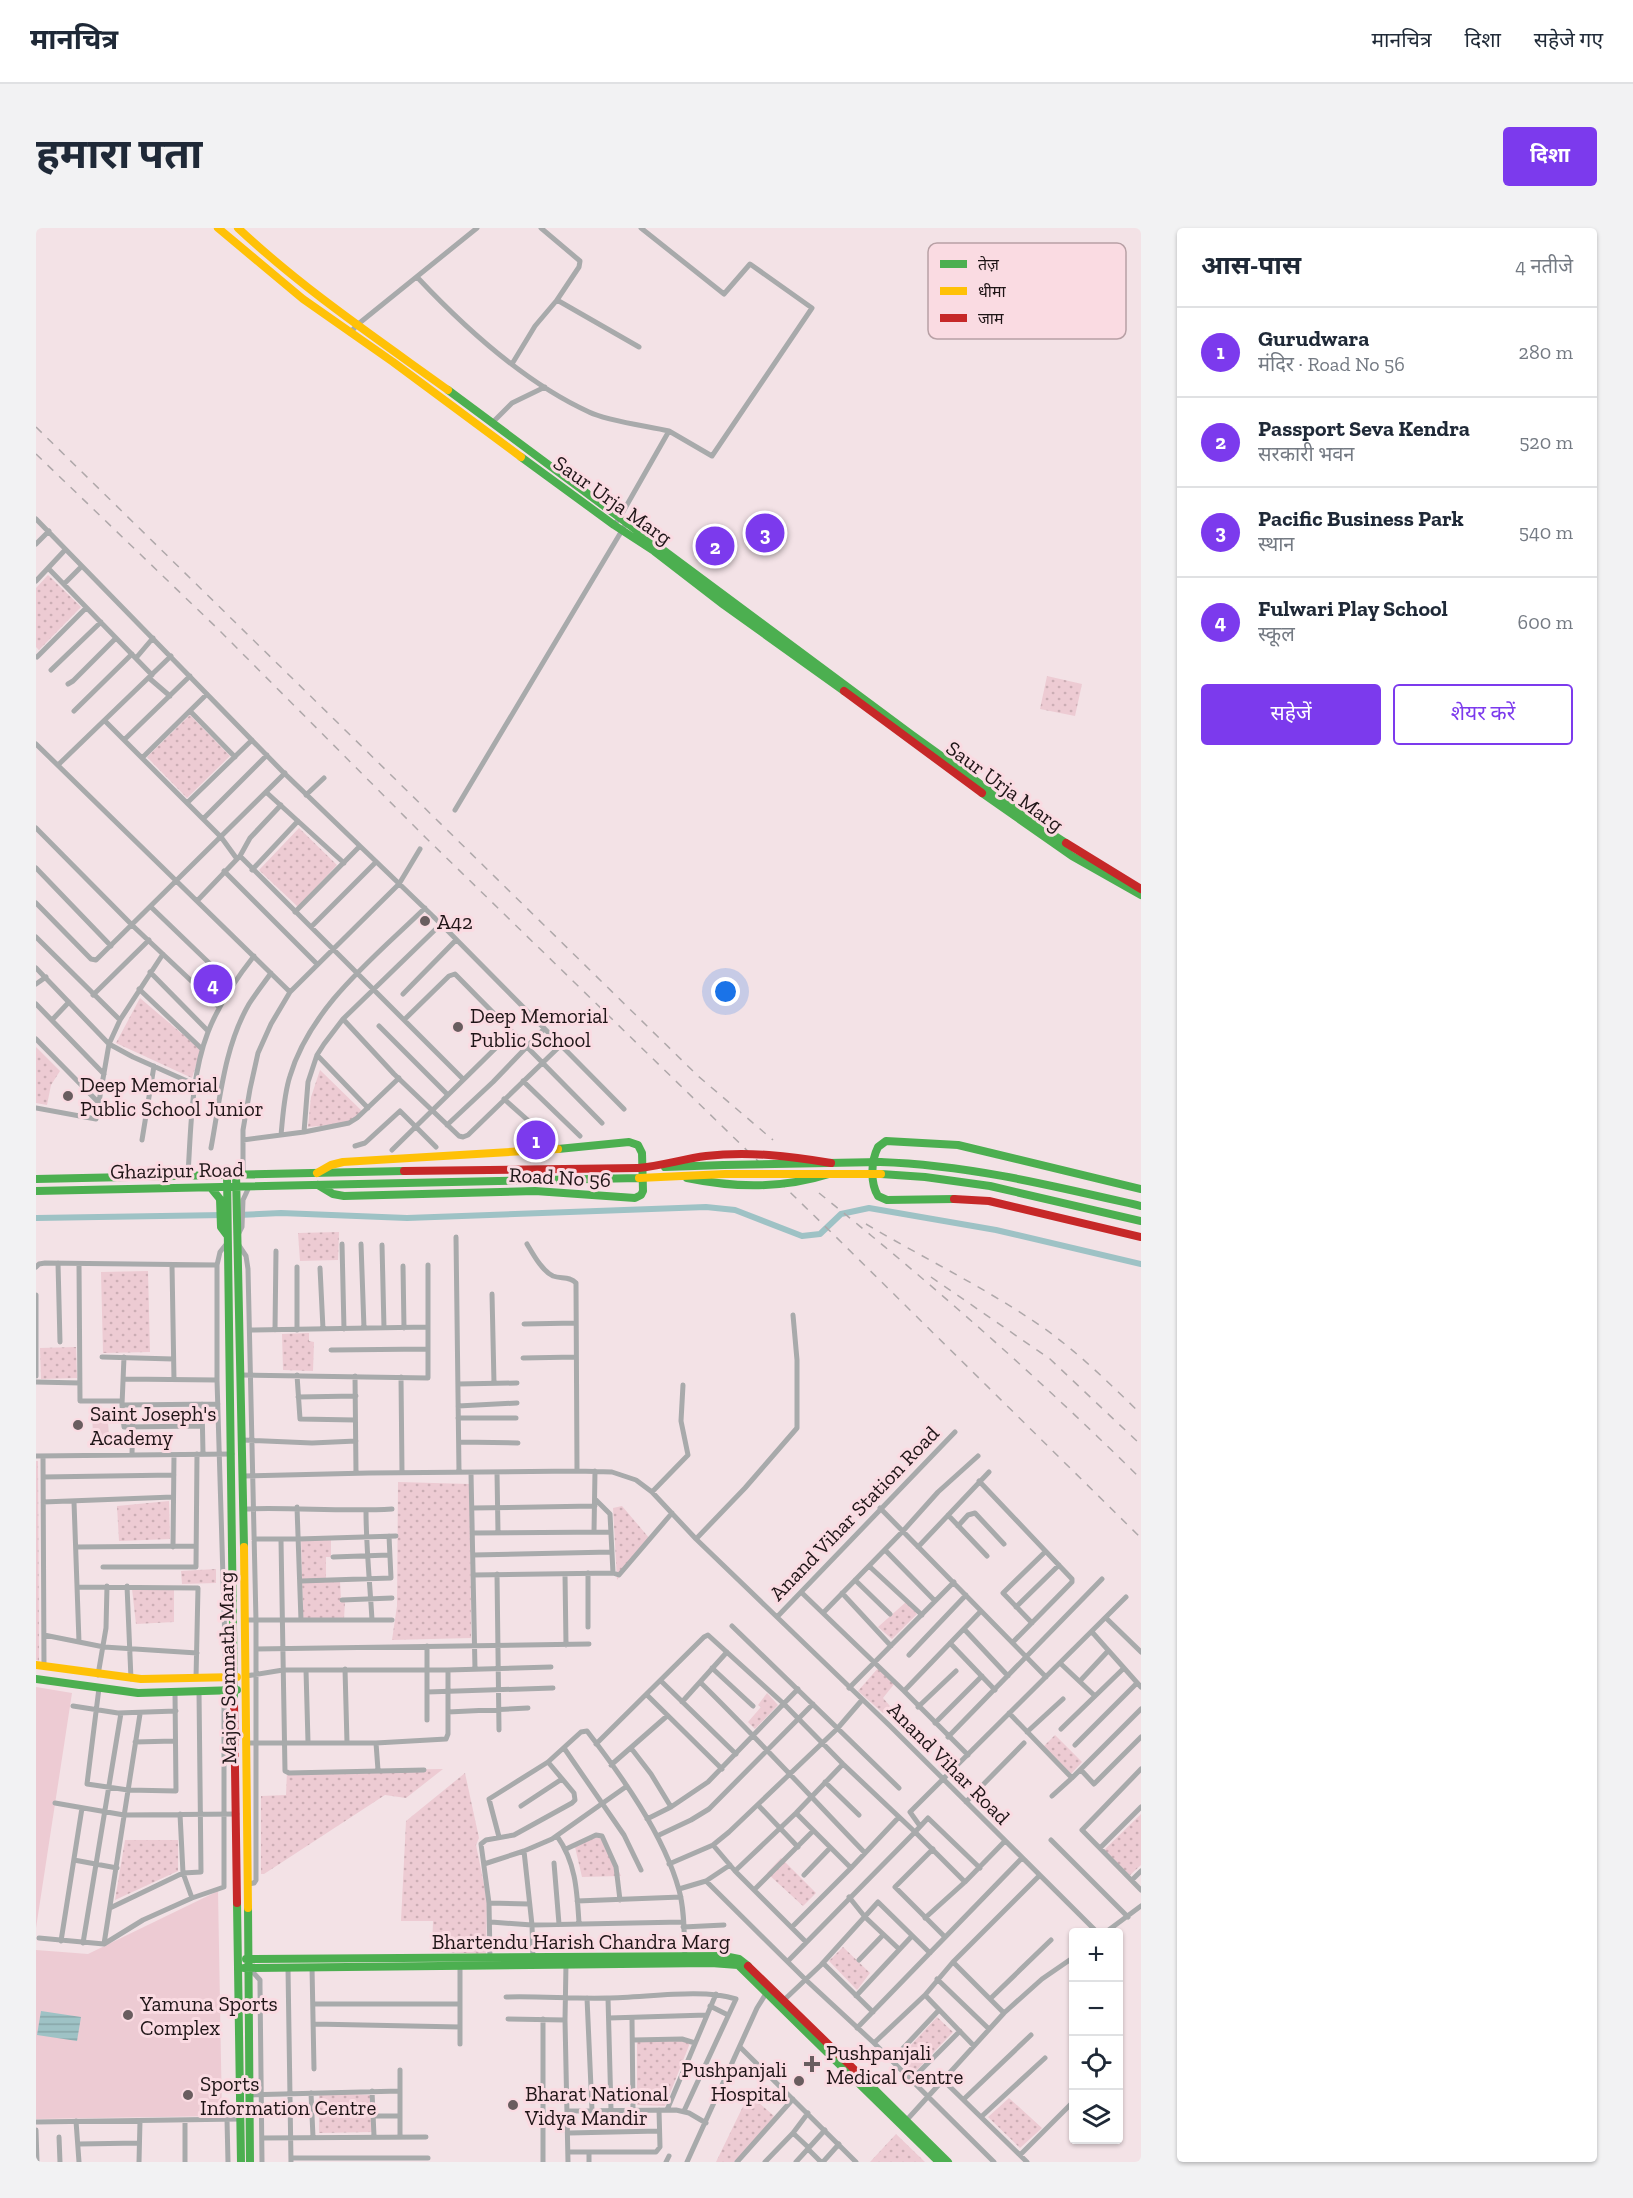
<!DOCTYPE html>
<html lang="hi">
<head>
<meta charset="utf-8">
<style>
  body { margin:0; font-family:"Zilla Slab","Noto Sans Devanagari",serif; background:#f2f2f3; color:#1f2937 }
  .controls { position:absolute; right:18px; bottom:18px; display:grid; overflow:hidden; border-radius:6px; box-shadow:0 2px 4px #0004 }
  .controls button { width:54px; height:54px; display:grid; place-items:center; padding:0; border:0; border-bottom:2px solid #e0e1e3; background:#fff; color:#1f2937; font:30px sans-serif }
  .you { position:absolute; left:690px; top:764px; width:21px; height:21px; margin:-15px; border:4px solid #fff; border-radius:50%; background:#1a73e8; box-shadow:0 0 0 9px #1a73e833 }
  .badge { display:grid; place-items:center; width:39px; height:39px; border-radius:50%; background:#7c3aed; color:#fff; font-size:20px; font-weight:700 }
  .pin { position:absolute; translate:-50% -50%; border:3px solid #fff; box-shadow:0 2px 6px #0006 }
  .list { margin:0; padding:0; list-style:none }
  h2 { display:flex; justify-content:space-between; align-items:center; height:78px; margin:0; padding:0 24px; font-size:26px }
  h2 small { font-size:20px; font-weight:400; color:#747a83 }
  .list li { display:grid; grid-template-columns:39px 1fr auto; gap:18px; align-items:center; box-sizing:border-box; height:90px; padding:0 24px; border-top:2px solid #e0e1e3 }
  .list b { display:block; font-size:22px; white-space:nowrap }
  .list p { margin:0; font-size:20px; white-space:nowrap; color:#747a83 }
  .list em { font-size:20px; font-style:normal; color:#747a83 }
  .actions { display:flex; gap:12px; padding:18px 24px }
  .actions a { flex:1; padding:14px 0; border:2px solid #7c3aed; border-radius:6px; text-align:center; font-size:21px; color:#7c3aed }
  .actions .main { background:#7c3aed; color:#fff }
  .icon { flex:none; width:33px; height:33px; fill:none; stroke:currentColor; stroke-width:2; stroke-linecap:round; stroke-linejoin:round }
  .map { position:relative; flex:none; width:1105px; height:1934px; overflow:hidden; border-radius:6px }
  header { display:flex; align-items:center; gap:36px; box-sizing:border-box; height:84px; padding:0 30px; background:#fff; border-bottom:2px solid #e0e1e3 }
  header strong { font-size:28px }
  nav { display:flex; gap:33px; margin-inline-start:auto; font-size:21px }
  .intro { display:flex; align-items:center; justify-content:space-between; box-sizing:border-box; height:144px; padding:0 36px }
  h1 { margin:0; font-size:42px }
  .button { padding:15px 27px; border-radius:6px; background:#7c3aed; color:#fff; font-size:21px; font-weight:700 }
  main { display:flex; gap:36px; padding:0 36px }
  aside { flex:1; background:#fff; border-radius:6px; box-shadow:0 2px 4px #0004 }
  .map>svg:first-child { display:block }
  .park { fill:url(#park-dots) }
  .garden { fill:#edcbd3 }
  .water { fill:url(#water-rules) }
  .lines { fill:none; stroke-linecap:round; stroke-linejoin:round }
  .canal { stroke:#9ec2c5; stroke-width:6 }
  .street { stroke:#a8aaab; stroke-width:5 }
  .fast { stroke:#4caf50; stroke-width:8 }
  .slow { stroke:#ffc107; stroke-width:8 }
  .jam { stroke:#c62828; stroke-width:8 }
  .rail { stroke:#afa8aa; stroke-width:1.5; stroke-dasharray:8 8; stroke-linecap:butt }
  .fast-bridge { stroke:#4caf50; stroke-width:8 }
  .slow-bridge { stroke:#ffc107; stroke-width:8 }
  .jam-bridge { stroke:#c62828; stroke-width:8 }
  .poi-dot { fill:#695d5f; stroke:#fadbe2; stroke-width:2 }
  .labels { text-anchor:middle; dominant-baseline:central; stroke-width:6; stroke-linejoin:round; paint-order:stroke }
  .street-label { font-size:21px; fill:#1f1517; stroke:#fadbe2 }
  .poi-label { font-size:21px; fill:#1f1517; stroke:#fadbe2; text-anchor:start }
  .key { fill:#fadbe2; stroke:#b8a0a5; stroke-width:1.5 }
  .key-label { font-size:16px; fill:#1f1517 }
</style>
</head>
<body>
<header>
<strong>मानचित्र</strong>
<nav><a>मानचित्र</a><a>दिशा</a><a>सहेजे गए</a></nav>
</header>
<div class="intro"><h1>हमारा पता</h1><a class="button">दिशा</a></div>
<main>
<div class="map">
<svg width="1105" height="1934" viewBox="0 0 1105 1934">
  <defs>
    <pattern id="park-dots" width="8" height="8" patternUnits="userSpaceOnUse" patternTransform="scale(1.5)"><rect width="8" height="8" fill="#edcbd3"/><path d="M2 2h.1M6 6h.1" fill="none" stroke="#cbadb4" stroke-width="1.8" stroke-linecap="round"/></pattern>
    <pattern id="water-rules" width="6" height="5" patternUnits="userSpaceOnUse" patternTransform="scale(1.5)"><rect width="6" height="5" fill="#9ec2c5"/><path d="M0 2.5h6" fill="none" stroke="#88a6a8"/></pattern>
  </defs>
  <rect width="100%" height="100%" fill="#f3e2e6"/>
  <path class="park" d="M12,347L45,379L3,422L0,419V360Z
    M1011,448L1046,456L1039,488L1004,481Z
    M154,487L194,528L151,570L111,529Z
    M263,600L301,637L262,679L223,642Z
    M104,770L165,822L156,850L80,815Z
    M0,819L24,843L15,857L11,877L0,875Z
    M284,842L327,884L316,895L272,899L275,869Z
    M303,1004L302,1032L264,1033L262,1005Z
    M112,1043L114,1124L67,1125L65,1044Z
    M273,1105V1113L278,1114L277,1143L247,1142L246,1106Z
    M40,1119L41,1150L5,1151L4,1120Z
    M0,1233H2L3,1433L0,1432Z
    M362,1254L434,1256L435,1410L356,1412L361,1378Z
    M133,1273L134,1311L83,1313L81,1278Z
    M586,1278L614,1311L581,1352L577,1280Z
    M295,1308V1329H290V1352L304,1353L305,1372L309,1373L308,1391L267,1390L265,1309Z
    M180,1341V1355L146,1356L145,1343Z
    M138,1360V1394L100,1396L96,1361Z
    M870,1374L881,1386L856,1411L842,1399Z
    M843,1439L859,1455L847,1470L854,1478L847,1485L822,1463Z
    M731,1465L742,1477L719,1501L712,1494L725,1479L722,1477Z
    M1019,1507L1046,1534L1035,1546L1007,1519Z
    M407,1541L370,1570L349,1567L228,1646H225V1568L250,1567L251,1543Z
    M429,1545L443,1610L440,1617L451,1671L450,1726L407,1724L396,1721L397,1693H365L370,1593Z
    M1105,1586V1637L1093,1648L1068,1622Z
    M565,1606L585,1648L546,1649L539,1619Z
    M89,1612H142V1643L79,1672Z
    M745,1630L780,1665L767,1678L731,1645Z
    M807,1719L834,1745L821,1762L793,1733Z
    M901,1789L917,1804L878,1845L863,1830Z
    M601,1812H643L654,1815L629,1878L601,1877Z
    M283,1865L337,1867V1904L283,1905Z
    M713,1866L738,1888L719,1913L698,1934H680Z
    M973,1870L1006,1900L984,1920L952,1889Z
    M860,1906L889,1934H834Z"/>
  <path class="garden" d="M71,1181L73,1208L57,1209L56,1182Z
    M0,1459L36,1465L0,1700Z
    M182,1663L186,1888L0,1891V1722L52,1726Z"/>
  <path class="water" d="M5,1783L45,1789L41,1813L1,1807Z"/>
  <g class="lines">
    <path class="canal" d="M202,987L245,985L371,990L670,979L699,982L766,1008L784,1006L805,986L833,980L960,1002L1105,1036
      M0,990L188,987"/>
    <path class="street" d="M505,0L544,33L543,39L521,72
      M381,49C428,99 489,155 553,184C571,193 611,198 633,203
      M314,105L321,97L441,0
      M476,136L499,98L521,72L603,119
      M457,194L476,175L509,159
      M0,291L247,544L405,696L588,881
      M578,297L584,289L633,203L676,228L776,80L714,36L688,66L605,0
      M0,316L13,303
      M12,340L116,447
      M0,353L29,322
      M28,356L45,339
      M1,429L50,380
      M100,430L117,410
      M15,442L65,394
      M113,450L134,468
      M32,456L37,453L80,410
      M38,483L96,426
      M154,483L199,529
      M69,493L185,609L201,631
      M88,512L154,448
      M0,516L254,764
      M106,530L171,466
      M22,537L135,428
      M230,564L308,635
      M270,567L288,550
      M151,575L216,512
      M419,582L591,294
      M167,591L231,527
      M0,600L97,698L183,779
      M204,628L427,851
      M0,640L75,718
      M216,642L262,593
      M188,643L281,736
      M161,673L204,628L214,610L245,577
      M0,675L55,731L60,732L249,545
      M115,679L196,757
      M259,684L323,619
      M275,699L340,634
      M0,709L84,792
      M0,740L73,816L97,829L160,857
      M114,744L172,803
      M0,756L10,749
      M103,761L166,821
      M367,766L420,712
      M57,767L113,712
      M0,776L68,846
      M307,791L358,846L423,908L427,909L432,907L524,818
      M16,792L33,774
      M368,792L413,748L419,746L566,895
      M343,798L412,867
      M0,811L63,875
      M281,827L332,880
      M487,853L544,908
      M114,860L135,863
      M468,871L513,911
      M0,880L60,891L73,816L84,792L127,726
      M411,897L457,854L508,801
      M268,904L272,854L281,827L288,816L307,791L405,696
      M245,907C247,887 248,866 254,848C275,778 339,729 389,680
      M106,912L118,838
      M207,912L268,904L313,895L321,890L363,850
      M319,918L329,915L364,883L400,919
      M175,920C184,872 188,819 213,776C220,765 228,755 235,745
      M356,922L476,804
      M207,945V902L214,861L222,825L235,796L254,764L363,656L384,621
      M152,946C155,900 155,848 172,804C183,776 199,752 218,728
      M202,1007L206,999L207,972L213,959
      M420,1009L423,1244
      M202,1016L210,1028L212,1041L220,1393V1652L218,1655L212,1656
      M306,1016L308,1101
      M325,1016L328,1100
      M491,1016C497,1026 506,1043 517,1048C525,1051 534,1048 540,1055L541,1243
      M346,1017L348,1100
      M22,1035L24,1114
      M43,1036L44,1173H86
      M136,1037L138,1152
      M367,1038L368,1100
      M0,1039L3,1036L9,1035L181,1037
      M261,1039V1102
      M284,1040L287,1101
      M456,1066L458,1155
      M0,1067V1148
      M488,1096L540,1095
      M214,1102L392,1099V1037
      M239,1102L240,1023
      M295,1122L392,1121
      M66,1129L137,1131
      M88,1129L86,1177L88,1199L166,1198
      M487,1130L540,1129
      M205,1147L392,1150V1099
      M261,1147L264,1191L319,1192
      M319,1148L320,1245
      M365,1149L366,1245
      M87,1151L181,1152
      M0,1154L44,1155
      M422,1156L481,1155
      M262,1169L320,1168
      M166,1176L167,1226
      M86,1177L182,1176
      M422,1178L481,1175
      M422,1190H480
      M206,1212L276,1215L320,1213
      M423,1214L482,1215
      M96,1227L97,1177
      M0,1228L196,1226
      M7,1228L8,1438
      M461,1244L462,1304
      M435,1245L439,1441
      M207,1248L333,1245L541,1243L576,1244L600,1252L616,1264L660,1311L853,1497L1061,1704
      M7,1249L138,1247
      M943,1253L1036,1351V1354L977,1414
      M616,1264L652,1227L645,1193L647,1157
      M559,1271L574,1286L577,1345
      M7,1274L137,1269
      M38,1274L43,1414
      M261,1279L265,1392
      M436,1280L559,1278
      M844,1280L1010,1449
      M207,1281C257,1279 306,1284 356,1281
      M330,1283C330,1319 334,1356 336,1392
      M912,1287L951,1328
      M922,1298L932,1287L939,1285L968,1316
      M558,1304L559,1243
      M436,1305L575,1304
      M218,1311H263L360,1308
      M660,1311L709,1260L761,1200V1132L757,1087
      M245,1312L249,1543L253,1545L388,1542
      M40,1319L160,1318
      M137,1319L138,1227
      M882,1319L953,1244
      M849,1322L898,1372
      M437,1327L575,1324
      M297,1329L353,1327
      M833,1338L886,1387
      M67,1339H160L161,1226
      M552,1345V1399
      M461,1346L463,1502
      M529,1346L530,1417
      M437,1347L577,1345L583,1347L636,1285
      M819,1352L854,1386
      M265,1353L355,1350L353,1308
      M91,1358L95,1451
      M41,1359L162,1360L160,1450
      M765,1364L868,1463
      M806,1365L855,1418
      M306,1372L356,1370
      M980,1379L1023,1337
      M787,1385L867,1303L902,1264L942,1228
      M741,1389L919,1204
      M1070,1390L1105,1424
      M209,1392H356
      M996,1395L967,1365L1009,1324
      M696,1398L863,1560
      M928,1401L972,1448
      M1056,1404L1105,1459
      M8,1407L68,1419L161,1425
      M914,1415L959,1462
      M391,1418V1492
      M220,1421L553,1416
      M873,1427L930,1367
      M1024,1435L1059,1468
      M676,1440L717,1478
      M309,1441L311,1515
      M270,1442L272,1514
      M62,1447L70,1400L71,1358
      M210,1448L247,1442H412L515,1439
      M190,1449L181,1152V1037L184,1024L192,1014
      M625,1453L700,1526
      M1044,1453L1072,1423
      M664,1454C721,1510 774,1568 829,1625
      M63,1460L51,1556L92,1562L140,1563L139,1464
      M813,1460L918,1354
      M391,1464L517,1460
      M611,1467L686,1541
      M646,1474L691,1424
      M188,1475V1500
      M37,1478L82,1485L140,1483
      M882,1479L920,1443
      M412,1484L492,1480
      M973,1485L1036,1550
      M899,1495L946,1448
      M1025,1501L1088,1440
      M991,1504L1027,1471
      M912,1509L1066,1351
      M99,1514L138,1513
      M210,1515H340L410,1511L412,1506V1442
      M340,1515L342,1542
      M560,1516L668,1409L672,1407L748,1476L807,1536L879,1604L892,1590L944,1640
      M1039,1517L1101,1455
      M528,1520L588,1607L605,1642
      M595,1520L615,1546L635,1579
      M932,1527L868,1463L945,1383
      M575,1537L631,1488
      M1105,1541L1046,1602L1105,1662
      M1045,1542L1058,1556L1105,1509
      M789,1554L823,1587
      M1016,1568L1036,1550L1105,1481
      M930,1574L988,1515
      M19,1575L88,1587L201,1586
      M722,1577L762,1619
      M485,1578L526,1551
      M760,1585L815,1640
      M144,1586L147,1645L156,1670
      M611,1591L635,1579L672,1554L762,1461
      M884,1598L874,1584L1090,1369
      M521,1608C540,1635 541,1663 543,1695
      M621,1608L655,1592L673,1581L777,1476
      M463,1609L453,1571L512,1534L545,1504L551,1503C585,1547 628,1607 643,1662C649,1683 648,1709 649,1731
      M1015,1612L1092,1689
      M677,1617L699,1643L770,1714
      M1064,1620L1105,1579
      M530,1621L560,1607L566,1608L580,1639L584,1672
      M897,1621L859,1659L909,1709
      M488,1623L496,1697L497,1730
      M38,1632L81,1640
      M518,1635L523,1696
      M448,1636L488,1623L516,1611L591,1558
      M633,1636L677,1617L693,1604L801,1501L826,1472
      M699,1643L760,1585L807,1536
      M768,1647L794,1620
      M1096,1652L1105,1643
      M670,1653L770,1752L838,1815L958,1934
      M929,1654L969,1613
      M643,1661L670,1653L694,1637
      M718,1662L777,1603
      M813,1669L829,1689L863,1721
      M541,1673L645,1669
      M453,1675L493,1676
      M74,1680L147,1645L165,1644L163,1463
      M455,1694L496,1697L647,1694
      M647,1699L688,1697
      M756,1699L815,1640L863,1589
      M1070,1704L1105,1678
      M3,1710L68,1716L107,1692L156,1670L188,1659V1500L199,1491
      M25,1713L46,1580
      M47,1715L85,1485
      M68,1716L104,1486
      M454,1730L453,1675L445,1616L450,1612L478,1607L536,1575L539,1572L538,1565L512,1534
      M823,1732L847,1707
      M752,1733L879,1604L929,1654L889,1690
      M917,1734L968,1785
      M787,1735L837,1784
      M530,1736L529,1792L532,1934
      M276,1739L278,1841
      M213,1740L224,1752V1759L226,1934
      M252,1740L255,1934
      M901,1751L953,1801
      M889,1767L938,1818
      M820,1768L876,1708
      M470,1769C504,1768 538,1771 571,1770C609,1770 665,1760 700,1771L648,1883
      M551,1770L556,1882
      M572,1770L575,1882
      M954,1771L1015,1712
      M748,1772L785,1737L842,1674L894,1725
      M278,1776H424
      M674,1778L692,1787
      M573,1790L671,1787
      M596,1790L597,1882
      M472,1791L529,1792
      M507,1791V1934
      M278,1796L424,1799
      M821,1800L986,1630
      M597,1812L646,1811L659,1815
      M838,1815L889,1767L917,1734L1003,1648
      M424,1816V1738
      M704,1819L820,1934
      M856,1832L903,1782
      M875,1852L924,1803
      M907,1852L991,1934
      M336,1863L338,1908
      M275,1865L277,1909
      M213,1867L364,1863
      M928,1871L995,1807
      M631,1882L680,1766
      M531,1883L640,1882L653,1885L670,1895
      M337,1888H364
      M945,1889L1009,1830
      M191,1891L192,1934
      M40,1893L43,1934
      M0,1894L204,1891
      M868,1895L968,1785L1006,1751L1038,1729
      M0,1902L1,1934
      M533,1905L623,1903
      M757,1905L773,1920
      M364,1908V1842
      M23,1909L24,1934
      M226,1910L390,1909
      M43,1916L103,1915
      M772,1921L785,1934
      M532,1924H620L624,1919L623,1882
      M553,1924V1934
      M984,1927L1036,1875
      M255,1930H392
      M103,1934L104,1893
      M149,1934V1892
      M630,1934L633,1928
      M651,1934L721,1780L731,1764
      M701,1934L757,1871
      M729,1934L757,1905L772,1885
      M760,1934L789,1902
      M787,1934L803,1916"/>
    <path class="fast" d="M412,162L876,507L993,591L1030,615
      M485,229L578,297L618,323L688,377L808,463
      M946,565L1036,628L1105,667
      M844,934C933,937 1018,958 1105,978
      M629,939L688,937
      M200,945L208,1319
      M191,946L198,1473
      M845,946L889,949L954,958L1105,993
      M0,951L368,943
      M282,957L297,966L308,968L499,963L599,970L605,967L607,963L606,925L602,917L593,914L522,921
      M175,960L184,971L185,999L191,1007
      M0,963L603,950
      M918,971L851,972L842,968C834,955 835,933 842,919L850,913L922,917L1105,961
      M0,1451L102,1465L201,1462
      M201,1675L205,1934
      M212,1680L214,1934
      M210,1731L688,1728L703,1731L712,1738
      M208,1740L675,1735L702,1737L903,1934
      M826,1849L912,1934"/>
    <path class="slow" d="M182,0L267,71L357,134L485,229
      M202,0C267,61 340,110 412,162
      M281,945L295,937L307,934L522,921
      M208,1319L212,1680
      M0,1437L105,1451L201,1449"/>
    <path class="jam" d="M808,463L946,565
      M1030,615L1105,661
      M368,943L602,940
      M918,971L953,973L1105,1009
      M198,1473L201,1675
      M712,1738L826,1849"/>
    <path class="rail" d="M0,199L662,848L737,912
      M0,226L183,402L390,610L799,1008L1105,1310
      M783,965C895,1055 1003,1150 1105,1251
      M830,996C889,1031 952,1061 1009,1101C1044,1126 1074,1156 1105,1186
      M895,1049L1014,1131L1105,1217"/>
    <path class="fast-bridge" d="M688,937L844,934
      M651,950C699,960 746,961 793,946"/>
    <path class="slow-bridge" d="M603,950L689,946H845"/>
    <path class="jam-bridge" d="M602,940C625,938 647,931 670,928C712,923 754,928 795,935"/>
  </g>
  <g class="poi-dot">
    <circle cx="389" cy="693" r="6"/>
    <circle cx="422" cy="799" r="6"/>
    <circle cx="32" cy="868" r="6"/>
    <circle cx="42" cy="1197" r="6"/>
    <circle cx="92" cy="1787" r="6"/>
    <path d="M773 1827h6v6h6v6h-6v6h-6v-6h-6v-6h6z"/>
    <circle cx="763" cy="1853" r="6"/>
    <circle cx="152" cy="1867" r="6"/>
    <circle cx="477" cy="1877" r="6"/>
  </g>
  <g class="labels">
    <g class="street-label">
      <text transform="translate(577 272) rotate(35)">Saur Urja Marg</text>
      <text transform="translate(969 558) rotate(36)">Saur Urja Marg</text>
      <text transform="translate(141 942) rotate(-1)">Ghazipur Road</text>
      <text transform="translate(524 949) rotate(3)">Road No 56</text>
      <text transform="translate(818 1285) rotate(-46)">Anand Vihar Station Road</text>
      <text transform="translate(191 1440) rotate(-91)">Major Somnath Marg</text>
      <text transform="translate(913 1535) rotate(45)">Anand Vihar Road</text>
      <text x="545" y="1713">Bhartendu Harish Chandra Marg</text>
    </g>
    <g class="poi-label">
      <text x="401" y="693">A42</text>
      <text x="434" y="787">Deep Memorial<tspan x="434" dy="24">Public School</tspan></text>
      <text x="44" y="856">Deep Memorial<tspan x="44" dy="24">Public School Junior</tspan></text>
      <text x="54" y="1185">Saint Joseph's<tspan x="54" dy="24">Academy</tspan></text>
      <text x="104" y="1775">Yamuna Sports<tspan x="104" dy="24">Complex</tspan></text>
      <text x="790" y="1824">Pushpanjali<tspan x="790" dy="24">Medical Centre</tspan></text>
      <text x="751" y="1841" text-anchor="end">Pushpanjali<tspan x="751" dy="24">Hospital</tspan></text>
      <text x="164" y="1855">Sports<tspan x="164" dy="24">Information Centre</tspan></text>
      <text x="489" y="1865">Bharat National<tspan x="489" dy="24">Vidya Mandir</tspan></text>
    </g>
  </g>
  <rect x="892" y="15" width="198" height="96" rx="9" class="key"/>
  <rect x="904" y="32" width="27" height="8" fill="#4caf50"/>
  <rect x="904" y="59" width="27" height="8" fill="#ffc107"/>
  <rect x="904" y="86" width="27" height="8" fill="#c62828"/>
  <g class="key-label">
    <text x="942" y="42">तेज़</text>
    <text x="942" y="69">धीमा</text>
    <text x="942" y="96">जाम</text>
  </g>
</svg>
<div class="controls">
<button>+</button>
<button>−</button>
<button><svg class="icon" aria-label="locate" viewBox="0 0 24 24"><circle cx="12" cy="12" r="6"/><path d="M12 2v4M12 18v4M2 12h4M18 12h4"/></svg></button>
<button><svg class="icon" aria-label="layers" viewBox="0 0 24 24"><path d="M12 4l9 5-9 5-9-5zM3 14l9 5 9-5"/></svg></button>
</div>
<div class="you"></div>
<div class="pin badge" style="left:500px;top:912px">1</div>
<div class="pin badge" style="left:679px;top:318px">2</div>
<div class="pin badge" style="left:729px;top:305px">3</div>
<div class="pin badge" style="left:177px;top:756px">4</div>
</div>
<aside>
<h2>आस-पास<small>4 नतीजे</small></h2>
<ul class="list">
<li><span class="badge">1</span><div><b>Gurudwara</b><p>मंदिर · Road No 56</p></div><em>280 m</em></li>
<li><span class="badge">2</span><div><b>Passport Seva Kendra</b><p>सरकारी भवन</p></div><em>520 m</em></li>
<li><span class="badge">3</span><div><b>Pacific Business Park</b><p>स्थान</p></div><em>540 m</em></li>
<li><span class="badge">4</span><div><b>Fulwari Play School</b><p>स्कूल</p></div><em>600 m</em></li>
</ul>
<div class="actions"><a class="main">सहेजें</a><a>शेयर करें</a></div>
</aside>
</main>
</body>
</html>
